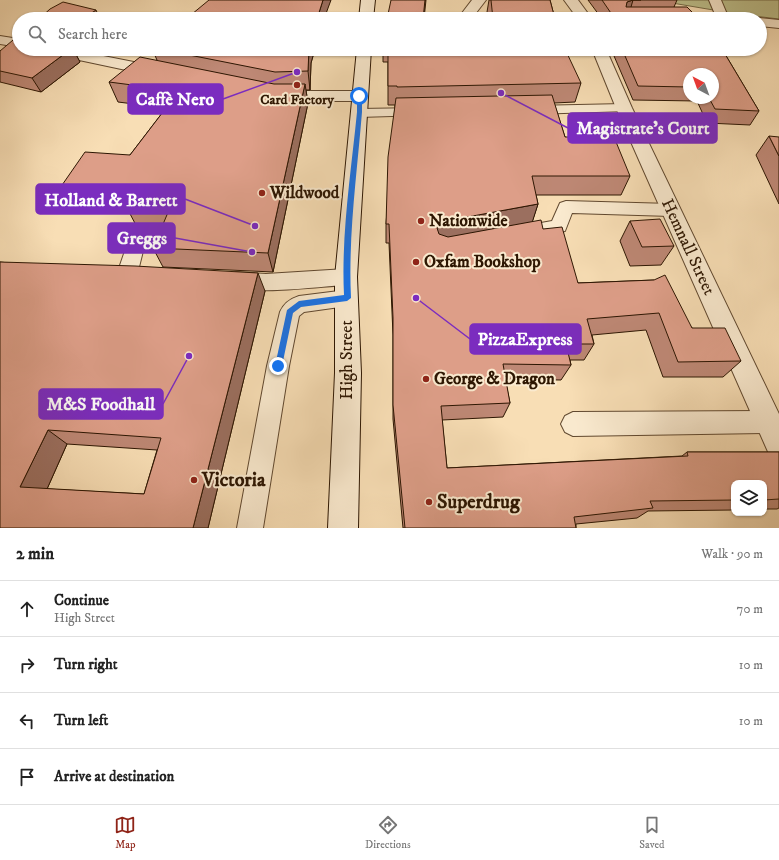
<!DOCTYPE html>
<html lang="en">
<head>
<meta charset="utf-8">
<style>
  body { margin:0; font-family:"IM FELL DW Pica",serif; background:#f6f6f6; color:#222 }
  .controls { position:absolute; right:12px; bottom:12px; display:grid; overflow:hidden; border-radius:8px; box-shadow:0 1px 3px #0004 }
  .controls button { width:36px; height:36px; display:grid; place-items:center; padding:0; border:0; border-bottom:1px solid #e0e0e0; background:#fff; color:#222; font:20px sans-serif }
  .compass { position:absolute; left:683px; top:68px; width:36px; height:36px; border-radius:50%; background:#fff; box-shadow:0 1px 3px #0004; rotate:319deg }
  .stop { position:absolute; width:12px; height:12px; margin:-9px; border:3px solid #1a73e8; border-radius:50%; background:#fff }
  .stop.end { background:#1a73e8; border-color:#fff; box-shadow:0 1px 4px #0008 }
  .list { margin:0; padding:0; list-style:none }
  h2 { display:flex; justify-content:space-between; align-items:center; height:52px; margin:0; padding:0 16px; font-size:17px }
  h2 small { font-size:13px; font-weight:400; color:#767676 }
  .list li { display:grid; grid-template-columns:26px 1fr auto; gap:12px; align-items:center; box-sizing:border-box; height:56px; padding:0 16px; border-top:1px solid #e0e0e0 }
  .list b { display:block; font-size:15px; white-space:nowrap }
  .list p { margin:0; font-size:13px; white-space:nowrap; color:#767676 }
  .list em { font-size:13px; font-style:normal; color:#767676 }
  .icon { flex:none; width:22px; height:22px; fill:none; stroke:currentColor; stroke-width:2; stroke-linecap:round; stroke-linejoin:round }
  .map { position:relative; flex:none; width:779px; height:528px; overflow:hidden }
  .search { position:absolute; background:#fff; box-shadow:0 1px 3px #0004; left:12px; right:12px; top:12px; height:44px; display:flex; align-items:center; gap:10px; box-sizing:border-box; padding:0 14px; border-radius:22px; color:#767676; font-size:15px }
  .sheet { height:276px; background:#fff }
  nav { display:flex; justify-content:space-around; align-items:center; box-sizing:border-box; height:56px; border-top:1px solid #e0e0e0; background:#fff; font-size:11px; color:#767676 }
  nav a { display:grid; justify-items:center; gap:2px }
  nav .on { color:#8f2418 }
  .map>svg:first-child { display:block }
  .green { fill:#bec18d; stroke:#766c48 }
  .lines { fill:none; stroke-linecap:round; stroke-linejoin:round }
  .lane-casing { stroke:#60482f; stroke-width:2 }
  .street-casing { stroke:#60482f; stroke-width:2 }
  .secondary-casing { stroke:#2d1602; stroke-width:2 }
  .lane { fill:#faeacf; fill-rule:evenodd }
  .street { fill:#faeacf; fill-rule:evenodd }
  .secondary { fill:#faeacf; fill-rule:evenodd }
  .wall { fill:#be8875; stroke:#2d1602; fill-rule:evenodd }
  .shaded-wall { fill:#9b6f5f; stroke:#2d1602 }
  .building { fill:#dd9e88; stroke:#2d1602; fill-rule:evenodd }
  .route { fill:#1a73e8 }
  .poi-dot { fill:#8f2418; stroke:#faeacf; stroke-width:1.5 }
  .labels { text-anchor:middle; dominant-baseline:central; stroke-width:4; stroke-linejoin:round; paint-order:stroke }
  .far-poi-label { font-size:14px; font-weight:bold; fill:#2d1602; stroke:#faeacf }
  .poi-label { font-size:17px; font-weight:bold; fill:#2d1602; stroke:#faeacf; text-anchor:start }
  .street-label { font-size:17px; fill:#2d1602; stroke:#faeacf }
  .near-poi-label { font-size:20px; font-weight:bold; fill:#2d1602; stroke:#faeacf; text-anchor:start }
  .leader { fill:none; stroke:#7b2cbf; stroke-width:1.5 }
  .callout-dot { fill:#7b2cbf; stroke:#faeacf; stroke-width:1.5 }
  .callout { fill:#7b2cbf; stroke:#7b2cbf; stroke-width:1.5 }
  .callout-label { font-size:18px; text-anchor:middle; font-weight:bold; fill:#fff }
</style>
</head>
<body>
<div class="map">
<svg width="779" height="528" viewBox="0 0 779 528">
  <rect width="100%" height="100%" fill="#f8deb5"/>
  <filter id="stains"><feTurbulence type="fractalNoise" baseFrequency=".005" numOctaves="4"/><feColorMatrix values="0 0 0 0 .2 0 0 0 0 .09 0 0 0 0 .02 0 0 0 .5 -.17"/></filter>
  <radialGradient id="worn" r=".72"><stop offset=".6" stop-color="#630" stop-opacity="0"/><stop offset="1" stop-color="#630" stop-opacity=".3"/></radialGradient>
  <path class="green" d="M670,0H779V19L737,14L672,3Z"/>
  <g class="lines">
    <g class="lane-casing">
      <path id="lane" d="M709,0H721L729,19H717Z
        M624,104L629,105L631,108L629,111L531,114L526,113L524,110L526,107L531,106Z
        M420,108L425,109L427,112L425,115L359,117L354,116L352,113L354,110L359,109Z
        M566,201L671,204L677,206L680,210L677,214L671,216L572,213L565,231L519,240L513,238L510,233L513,228L552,221L560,203Z
        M135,240L142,242L144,247L139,267L150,270L153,275L150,280C140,284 130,283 120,279L117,274L128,242Z
        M346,269L353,271L356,277L353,283L346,285C314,287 258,295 229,286L226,280L229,274L236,272L266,274Z
        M347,290L354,292L357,298L354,304L347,306L304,312L299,316L289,366L263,528H237L267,366L280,312C284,303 290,299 299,296Z
        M769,411L777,414L779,418L777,430L769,433L573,436L565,432L561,424L565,416L573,412Z"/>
    </g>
    <g class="street-casing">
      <path id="street" d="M472,0H486L476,13L477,19H463L462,13Z
        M564,0H578L592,19H578Z
        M679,12L716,15L721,16L723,19H622L624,16L629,15Z
        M760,18L779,20V28L760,26V19H755Z
        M0,36L19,39V47L0,44Z
        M39,49H68L159,67L165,69L167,72L165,75L159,77L46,53L41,52Z
        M592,49H606L632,108L779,414V458L769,454L616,108Z
        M277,91H359L365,93L367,96L365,99L359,101H277L271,99L269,96L271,93Z"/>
    </g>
    <g class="secondary-casing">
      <path id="secondary" d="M361,0H375L373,19H359Z
        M357,49H371L357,277L361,373L358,528H328L335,373V277Z"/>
    </g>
    <use href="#lane" class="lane"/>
    <use href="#street" class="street"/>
    <use href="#secondary" class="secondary"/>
  </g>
  <path class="wall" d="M489,0H550L555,19H488L487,12Z
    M588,0H677L674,7L705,19H602Z
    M19,49H73L80,62L41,92L0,82V51Z
    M75,49H95L91,52Z
    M152,49H315L311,63L310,90H306L308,103L273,272L163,267L153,248L161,229H138L128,210L74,208L60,188L130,155L166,108L118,102L109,82L157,60Z
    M383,49H476L478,50L581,83L575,102L554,103L565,137L630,176L621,195H536L538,204L532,222L543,229L578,283L654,280L692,328L741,361L723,377H663L646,330L592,335L594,344L584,360H570L571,365L561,380L505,379L510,403L503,417L442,420L447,468L682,456L687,452H779V508L777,509H764V483H734V510L648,511L637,518L576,524V528H403L393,419V335L389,243H386V224L395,105H388V62H383Z
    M611,49H722L759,111L750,125L707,123L697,101L633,100ZM689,74H713V98H689Z
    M769,136L779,156V204L756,155Z
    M630,221L674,246L661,265L630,266L620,241Z
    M0,262L265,291L208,528H0ZM67,444L157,450L144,494L47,489Z"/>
  <path class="shaded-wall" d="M323,0H331L324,19H317Z
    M425,0H426L424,19H423Z
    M633,0L629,14L623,15L627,2Z
    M96,10L100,19H85L84,18Z
    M71,49H73L80,62L41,92L32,78Z
    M90,49H95L91,52Z
    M309,49H315L311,63L310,90L308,71Z
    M305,84L308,103L273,272L268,253Z
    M538,204L532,223L438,241L437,228L440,222Z
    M258,273L265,291L208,528H193Z
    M48,430L67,444L43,498L20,487Z"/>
  <path class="building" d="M209,0H323L317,19H186Z
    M391,0H425L423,19H387Z
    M491,0H550L555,19H493Z
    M602,0H641H633L627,2L626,7H687L696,16L703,17L705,19H615Z
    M63,2L96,10L84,18L89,19H39L50,9Z
    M19,35V49H71L32,78L0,71V51Z
    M159,49H309L308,71L275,72Z
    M388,49H476L478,50L482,49H565L581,83L397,87V86H388Z
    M622,49H722L759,111L715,109L709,98H713V74H689V87L638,86Z
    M140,57L274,84H305L268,253L153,248L169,210H127L132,191L60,188L85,152L130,155L179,91L109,82Z
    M552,95L565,137H614L630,176H532L538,204L440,222L437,228L439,234L448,237L541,220L543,229L562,227L578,283L654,280L665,275L692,328H725L741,361L678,362L659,313L587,319L594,344H566L571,365L503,364L510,403L441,406L447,468L688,456L687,452H779V499L764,500V483H734V500L650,501L653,508L574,517L576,528H405L393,405V318L389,224H386L388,157L396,98Z
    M769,136L779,137V156Z
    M660,219L674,246L642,247L630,221Z
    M0,262L135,266L258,273L193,528H0ZM48,430L161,438L144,494L20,487Z"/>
  <path class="route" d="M359,94L362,96V112C357,174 348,236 351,298L347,301L301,307L293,313L282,366L278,369L275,366L287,310L299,301L344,295C341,235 351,173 357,112V96Z"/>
  <g class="poi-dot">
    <circle cx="297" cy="85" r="4"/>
    <circle cx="262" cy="193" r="4"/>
    <circle cx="421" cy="221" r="4"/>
    <circle cx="416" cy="262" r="4"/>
    <circle cx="426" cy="379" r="4"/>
    <circle cx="194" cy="480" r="4"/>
    <circle cx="429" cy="502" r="4"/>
  </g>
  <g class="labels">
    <g class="far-poi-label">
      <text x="297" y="100">Card Factory</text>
    </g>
    <g class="poi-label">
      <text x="270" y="193">Wildwood</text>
      <text x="429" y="221">Nationwide</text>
      <text x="424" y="262">Oxfam Bookshop</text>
      <text x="434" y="379">George &amp; Dragon</text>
    </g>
    <g class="street-label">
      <text transform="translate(688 247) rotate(65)">Hemnall Street</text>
      <text transform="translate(347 360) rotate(-90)">High Street</text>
    </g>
    <g class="near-poi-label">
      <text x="202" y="480">Victoria</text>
      <text x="437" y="502">Superdrug</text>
    </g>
  </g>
  <path class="leader" d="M297 72L223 99M501 93L568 128M255 226L185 199M252 252L175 238M416 298L470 339M189 356L163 404"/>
  <g class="callout-dot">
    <circle cx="297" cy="72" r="4"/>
    <circle cx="501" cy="93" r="4"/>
    <circle cx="255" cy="226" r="4"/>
    <circle cx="252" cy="252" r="4"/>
    <circle cx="416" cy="298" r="4"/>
    <circle cx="189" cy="356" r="4"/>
  </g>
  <g class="callout">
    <rect x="128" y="84" width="95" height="30" rx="4"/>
    <rect x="568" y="113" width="149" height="30" rx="4"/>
    <rect x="36" y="184" width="149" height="30" rx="4"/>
    <rect x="108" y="223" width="67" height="30" rx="4"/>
    <rect x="470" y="324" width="111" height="30" rx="4"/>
    <rect x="39" y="389" width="124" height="30" rx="4"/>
  </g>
  <g class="callout-label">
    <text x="175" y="105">Caffè Nero</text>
    <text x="643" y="134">Magistrate's Court</text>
    <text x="111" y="206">Holland &amp; Barrett</text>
    <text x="142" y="244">Greggs</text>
    <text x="525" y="345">PizzaExpress</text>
    <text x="101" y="410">M&amp;S Foodhall</text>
  </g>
  <rect width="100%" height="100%" filter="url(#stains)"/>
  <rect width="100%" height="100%" fill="url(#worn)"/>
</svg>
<div class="controls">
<button><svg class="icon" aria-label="layers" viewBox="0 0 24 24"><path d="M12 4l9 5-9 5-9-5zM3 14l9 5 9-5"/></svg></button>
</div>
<svg class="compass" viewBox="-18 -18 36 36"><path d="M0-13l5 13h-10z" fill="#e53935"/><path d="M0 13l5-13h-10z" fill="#767676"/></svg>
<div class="stop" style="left:359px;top:96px"></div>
<div class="stop end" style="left:278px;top:366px"></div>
<div class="search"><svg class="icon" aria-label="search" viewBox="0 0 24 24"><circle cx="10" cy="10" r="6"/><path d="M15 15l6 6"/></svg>Search here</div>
</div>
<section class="sheet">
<h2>2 min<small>Walk · 90 m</small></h2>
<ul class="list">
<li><svg class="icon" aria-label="ahead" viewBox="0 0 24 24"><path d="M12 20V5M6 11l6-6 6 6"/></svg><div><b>Continue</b><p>High Street</p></div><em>70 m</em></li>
<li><svg class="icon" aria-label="right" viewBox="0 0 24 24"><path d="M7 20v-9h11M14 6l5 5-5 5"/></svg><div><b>Turn right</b></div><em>10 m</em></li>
<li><svg class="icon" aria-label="left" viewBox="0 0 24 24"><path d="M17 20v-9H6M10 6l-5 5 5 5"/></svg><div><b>Turn left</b></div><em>10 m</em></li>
<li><svg class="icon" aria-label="arrive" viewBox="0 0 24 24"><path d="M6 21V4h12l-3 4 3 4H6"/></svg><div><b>Arrive at destination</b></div></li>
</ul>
</section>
<nav>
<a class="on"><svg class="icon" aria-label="map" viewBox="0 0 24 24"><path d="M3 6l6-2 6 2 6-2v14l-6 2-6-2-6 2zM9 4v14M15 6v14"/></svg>Map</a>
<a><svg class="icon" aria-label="directions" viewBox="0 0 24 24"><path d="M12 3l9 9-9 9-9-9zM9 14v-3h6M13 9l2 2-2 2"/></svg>Directions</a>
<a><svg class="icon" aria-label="saved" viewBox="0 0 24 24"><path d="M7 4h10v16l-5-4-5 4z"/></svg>Saved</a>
</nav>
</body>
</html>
